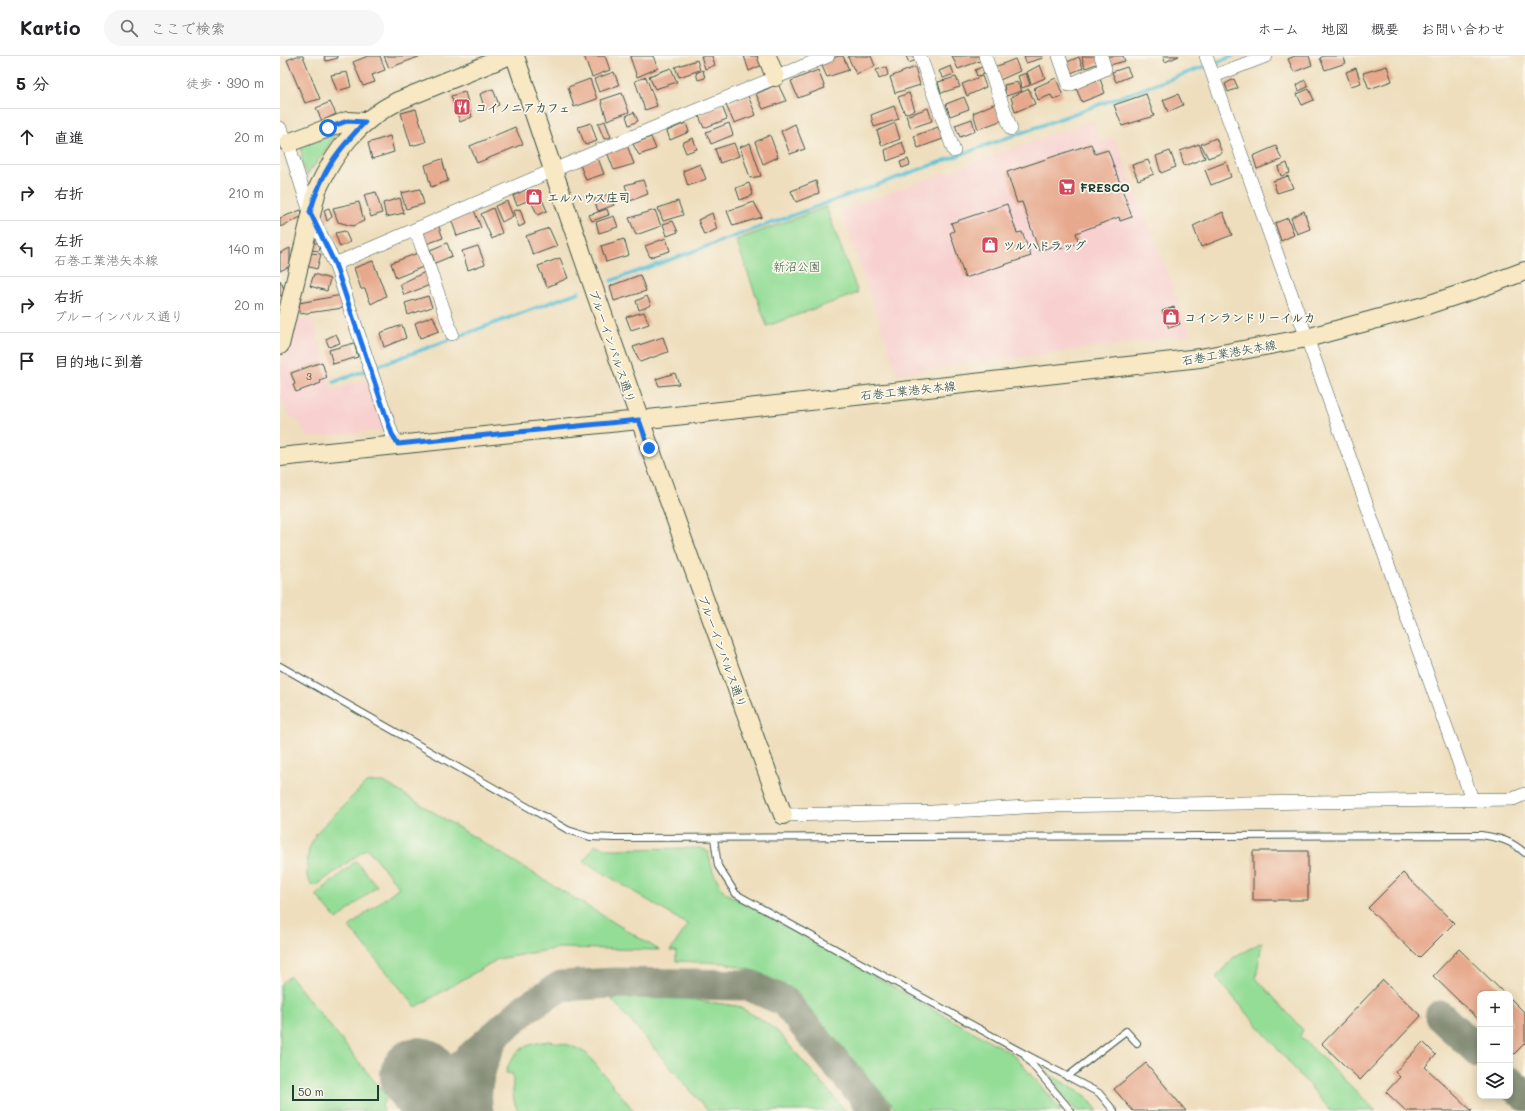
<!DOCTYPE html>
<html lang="ja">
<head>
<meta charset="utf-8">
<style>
  body { margin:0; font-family:Mali,"Klee One",sans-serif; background:#f6f6f6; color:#202124 }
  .controls { position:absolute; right:12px; bottom:12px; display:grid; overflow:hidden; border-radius:8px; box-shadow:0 2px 10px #0003 }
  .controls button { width:36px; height:36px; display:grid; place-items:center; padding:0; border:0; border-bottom:1px solid #e0e0e0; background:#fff; color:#202124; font:20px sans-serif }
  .scale { position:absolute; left:12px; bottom:10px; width:87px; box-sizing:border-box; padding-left:4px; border:2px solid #1f3d34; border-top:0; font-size:11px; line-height:14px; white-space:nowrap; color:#1f3d34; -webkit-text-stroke:3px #fbf7ec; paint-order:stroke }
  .stop { position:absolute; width:12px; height:12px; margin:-9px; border:3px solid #1a73e8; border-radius:50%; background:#fff }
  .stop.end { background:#1a73e8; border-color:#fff; box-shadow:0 1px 4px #0008 }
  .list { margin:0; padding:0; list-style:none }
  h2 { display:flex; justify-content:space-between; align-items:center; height:52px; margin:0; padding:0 16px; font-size:17px }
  h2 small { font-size:13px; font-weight:400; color:#757577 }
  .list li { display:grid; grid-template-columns:26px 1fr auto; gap:12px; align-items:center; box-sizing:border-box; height:56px; padding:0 16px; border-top:1px solid #e0e0e0 }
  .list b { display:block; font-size:15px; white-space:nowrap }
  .list p { margin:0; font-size:13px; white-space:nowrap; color:#757577 }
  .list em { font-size:13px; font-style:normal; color:#757577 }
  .icon { flex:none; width:22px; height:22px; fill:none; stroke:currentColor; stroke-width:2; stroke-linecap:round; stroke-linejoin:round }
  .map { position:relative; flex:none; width:1245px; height:1055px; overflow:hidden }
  header { display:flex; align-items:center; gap:24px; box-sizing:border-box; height:56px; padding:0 20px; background:#fff; border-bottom:1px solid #e0e0e0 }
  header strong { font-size:19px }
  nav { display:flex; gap:22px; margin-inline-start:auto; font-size:14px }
  .search { width:280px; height:36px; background:#f6f6f6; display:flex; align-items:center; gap:10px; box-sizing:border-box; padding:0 14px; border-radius:22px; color:#757577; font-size:15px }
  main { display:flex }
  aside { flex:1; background:#fff }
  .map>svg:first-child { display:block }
  .built { fill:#f7d0cf }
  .green { fill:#94dd97; stroke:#5a8d66 }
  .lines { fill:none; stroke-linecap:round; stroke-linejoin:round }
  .stream { stroke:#57bfd4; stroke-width:3.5 }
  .taxiway { stroke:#868e78; stroke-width:31 }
  .runway { stroke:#868e78; stroke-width:78 }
  .building { fill:#e7a98d }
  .lane-casing { stroke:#3e5549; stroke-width:8 }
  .street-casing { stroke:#3e5549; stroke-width:14 }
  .secondary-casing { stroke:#3e5549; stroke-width:20 }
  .lane { stroke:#fff; stroke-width:6 }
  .street { stroke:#fff; stroke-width:13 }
  .secondary { stroke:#f8e8c3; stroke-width:18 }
  .route { stroke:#1a73e8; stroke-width:5 }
  .labels { text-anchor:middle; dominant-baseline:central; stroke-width:3.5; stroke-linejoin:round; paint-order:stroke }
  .number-label { font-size:10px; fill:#51584a }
  .poi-label { font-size:12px; font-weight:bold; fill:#1f3d34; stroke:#fbf7ec; text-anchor:start }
  .park-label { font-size:12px; fill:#365d48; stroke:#fbf7ec }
  .street-label { font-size:12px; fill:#1f3d34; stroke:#fbf7ec }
</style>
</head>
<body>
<header>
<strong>Kartio</strong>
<div class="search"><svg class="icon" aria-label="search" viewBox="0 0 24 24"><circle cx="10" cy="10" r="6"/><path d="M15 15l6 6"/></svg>ここで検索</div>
<nav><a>ホーム</a><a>地図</a><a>概要</a><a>お問い合わせ</a></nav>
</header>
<main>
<aside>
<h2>5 分<small>徒歩 · 390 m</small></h2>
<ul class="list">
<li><svg class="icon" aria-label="ahead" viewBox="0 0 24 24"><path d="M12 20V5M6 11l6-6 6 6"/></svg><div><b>直進</b></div><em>20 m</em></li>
<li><svg class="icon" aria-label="right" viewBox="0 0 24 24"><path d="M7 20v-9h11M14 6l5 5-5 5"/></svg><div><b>右折</b></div><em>210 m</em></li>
<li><svg class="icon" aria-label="left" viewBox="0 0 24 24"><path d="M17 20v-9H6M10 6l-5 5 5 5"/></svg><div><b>左折</b><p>石巻工業港矢本線</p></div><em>140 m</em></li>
<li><svg class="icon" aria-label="right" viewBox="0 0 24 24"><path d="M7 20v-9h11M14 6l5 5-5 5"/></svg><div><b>右折</b><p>ブルーインパルス通り</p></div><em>20 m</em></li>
<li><svg class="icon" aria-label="arrive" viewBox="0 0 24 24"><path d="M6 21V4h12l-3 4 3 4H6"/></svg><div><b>目的地に到着</b></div></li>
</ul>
</aside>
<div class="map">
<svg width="1245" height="1055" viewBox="0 0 1245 1055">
  <rect width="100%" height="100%" fill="#fbf7ec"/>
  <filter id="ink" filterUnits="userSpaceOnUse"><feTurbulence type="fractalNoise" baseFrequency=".025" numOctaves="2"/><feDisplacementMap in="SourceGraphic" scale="8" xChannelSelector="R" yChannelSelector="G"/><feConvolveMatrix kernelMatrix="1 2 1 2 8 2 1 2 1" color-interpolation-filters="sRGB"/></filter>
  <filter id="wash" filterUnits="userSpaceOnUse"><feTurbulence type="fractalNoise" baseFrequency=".012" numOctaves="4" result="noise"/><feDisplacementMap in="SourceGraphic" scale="16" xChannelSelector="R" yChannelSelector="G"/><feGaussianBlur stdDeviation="0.9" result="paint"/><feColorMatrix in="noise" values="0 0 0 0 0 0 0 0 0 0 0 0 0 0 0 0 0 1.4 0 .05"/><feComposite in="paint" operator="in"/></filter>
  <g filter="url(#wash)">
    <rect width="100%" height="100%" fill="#eedebd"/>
    <path class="built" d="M813,64L820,87L835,82L911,279L617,317L561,154Z
      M32,263L51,324L49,326L52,334L86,324L106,374L29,381L23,376L20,366L6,357L2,342H0V310L14,265Z"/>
    <path class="green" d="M55,78L43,98L27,119L22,105L21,90Z
      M546,151L578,237L487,270L456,184Z
      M94,726H104L379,894L279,892L218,903L136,951L69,871L119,831L87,792L36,830L31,828L27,820V808L29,793L36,777L86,727Z
      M315,789L330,793L420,792L428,795L433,816L444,836L733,998L782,1055H617L529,952L509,934L479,916L445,907L396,905V895H390L408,869L304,805Z
      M76,805L97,830L57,864L36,839Z
      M982,886L976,922L1023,974L1020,980L1096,1055H1051L936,921L954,901Z
      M10,920L107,1041L102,1049L104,1055H0V928Z
      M328,939L394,941L457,950L482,964L498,976L566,1055H428Z
      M269,985C284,987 295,990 307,998L354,1055H239C231,1046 233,1029 233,1018L226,1017C232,993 247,988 269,985Z
      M762,1014L806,1040L818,1055H797Z"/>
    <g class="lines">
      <path class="stream" d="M932,8L953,0
        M331,225L926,10
        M54,326L299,236"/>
      <path class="taxiway" d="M1160,960L1200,997
        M1230,1026L1245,1040
        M152,1035L246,952L281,930L334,927L468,929L504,945L596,1055
        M198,1055C193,1030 202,1007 212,984"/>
      <path class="runway" d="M139,1020L168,1055"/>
    </g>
    <g id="blocks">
      <path class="building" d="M17,0H23L40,43L25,47L7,4Z
        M44,0H57L58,2L46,5Z
        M88,0H100L105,14L92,19L95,26L83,30L73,6Z
        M104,0H141L109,12Z
        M304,0H325L330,14L312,21Z
        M353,0H373L378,12L357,21L350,1Z
        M421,0H432L435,9L425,13Z
        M464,0H479L482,9L469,15Z
        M558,0H563L569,14L547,21L541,8Z
        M569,0H591L595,10L576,18L568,1Z
        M626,0H635L636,4L629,7Z
        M672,0H698L700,5L678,13Z
        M744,0H762L763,2L746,7Z
        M804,0H817L819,7L805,12L802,1Z
        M827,0H843L845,5L830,9Z
        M883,0H899L885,6Z
        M1015,0H1029L1032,9L1014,16L1008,3Z
        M1044,0H1063L1066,7L1045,14L1040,2Z
        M799,1L803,12L791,17L787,6Z
        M735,3L740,15L720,24L715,11Z
        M417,4L420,14L399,21L395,11Z
        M760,9L765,22L751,28L747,16Z
        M671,10L674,18L663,22L659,15Z
        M1107,10L1112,25L1089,33L1083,17Z
        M606,11L608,19L599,23L596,14Z
        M635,11L640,29L615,37L610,21Z
        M702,11L704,18L697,20L695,14Z
        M847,11L851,20L836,26L832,16Z
        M391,12L397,26L375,33L369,20Z
        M1076,12L1081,27L1071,30L1066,16Z
        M423,14L425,22L418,24L416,17Z
        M538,14L545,32L518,42L511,25Z
        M67,16L71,31L57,35L51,19Z
        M334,16L339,29L319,36L314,23Z
        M746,17L750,29L742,32L738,20Z
        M702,20L706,31L687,40L682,28Z
        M366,21L377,50L365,54L355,25Z
        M676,21L680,31L661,37L658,26Z
        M776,22L783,40L773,43L771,39L758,44L754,32Z
        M310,23L317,43L294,51L288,31Z
        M820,23L825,37L802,46L796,32Z
        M954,23L958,32L948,36L945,28Z
        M1025,24L1028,31L1019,35L1017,29Z
        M737,26L742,35L726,40L724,29Z
        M498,28L506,45L483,53L476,38Z
        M213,33L219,49L205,54L200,38Z
        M749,33L755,48L735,56L731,41Z
        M1029,33L1034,44L1022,49L1017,38Z
        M185,36L192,61L180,66L171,40Z
        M342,37L349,56L327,64L321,44Z
        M629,37L635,54L625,58L618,41Z
        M866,38L874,60L842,70L834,49Z
        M898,38L903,49L888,56L883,44Z
        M468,40L476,59L454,67L446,49Z
        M684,41L689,53L670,60L666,48Z
        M50,46L56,58L42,65L36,52Z
        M716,47L723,64L698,73L693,57Z
        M442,50L447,63L424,72L419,60Z
        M614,50L619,63L594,71L591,59Z
        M648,52L652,65L631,72L626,60Z
        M136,53L146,86L131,90L121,57Z
        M354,56L358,65L349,69L346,60Z
        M692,63L695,75L680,81L675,69Z
        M325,65L331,81L324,83L318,68Z
        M311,67L317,85L305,89L298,71Z
        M406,67L409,76L390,84L387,75Z
        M449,67L453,79L431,88L426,76Z
        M615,67L620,83L602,90L597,75Z
        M515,68L525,93L510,98L501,75Z
        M235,71L243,88L197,107L190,90Z
        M658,71L663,83L638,92L634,80Z
        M490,79L498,101L483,108L475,86Z
        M110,80L114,96L92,103L88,87Z
        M371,81L376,93L359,99L353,88Z
        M413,82L417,93L406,97L402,87Z
        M936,82L942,97L928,102L921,88Z
        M622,86L626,98L607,105L605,94Z
        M454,87L459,100L440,107L435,93Z
        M470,87L481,120L470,122L460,91Z
        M811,88L815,98L828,94L852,161L840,165L839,161L796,177L799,187L780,193L778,188L759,195L742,146L737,147L727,116Z
        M919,88L925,102L904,110L900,95Z
        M347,89L354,108L334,114L327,96Z
        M996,90L1002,104L977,113L973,100Z
        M890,95L896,111L881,117L876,100Z
        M318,102L324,118L306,124L300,109Z
        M162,103L168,125L151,131L145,109Z
        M628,103L630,109L622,112L620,106Z
        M868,104L874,118L858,124L852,109Z
        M946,106L951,121L931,129L925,114Z
        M1007,107L1010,117L1001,120L998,111Z
        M420,108L426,123L408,130L403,115Z
        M1008,120L1013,132L997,137L993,125Z
        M363,124L368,138L350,145L345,129Z
        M536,125L539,137L516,146L511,135Z
        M469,127L473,139L460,144L456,132Z
        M140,133L144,148L126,153L121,137Z
        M247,133L252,143L237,149L233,140Z
        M96,136L102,157L91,161L84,139Z
        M329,138L334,149L318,155L314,143Z
        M261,141L267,155L258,159L251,146Z
        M120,142L124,157L106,161L103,147Z
        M227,145L233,160L222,166L215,150Z
        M398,145L403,159L383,165L378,152Z
        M79,146L84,165L73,170L58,166L53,152Z
        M474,146L482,161L453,170L447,155Z
        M727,148L737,177L742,176L751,200L685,222L670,177L674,175L671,167Z
        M49,152L52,161L47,165L44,154Z
        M213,152L222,177L212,183L201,158Z
        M240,153L245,168L239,171L233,155Z
        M327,153L329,159L312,165L309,159Z
        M21,154L23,160L0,171V162Z
        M194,154L201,172L177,180L171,163Z
        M375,154L381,170L356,179L349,162Z
        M1024,155L1030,173L1017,178L1011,162Z
        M943,156L952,179L921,191L913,170Z
        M432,157L437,173L424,179L418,164Z
        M334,160L338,171L319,177L316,166Z
        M1008,162L1014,179L1001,185L995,167Z
        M393,165L398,176L387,180L383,168Z
        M158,168L163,182L146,188L140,175Z
        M269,172L277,190L253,199L246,180Z
        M65,175L70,186L60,191L55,177Z
        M386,182L390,195L370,201L365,190Z
        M344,183L349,199L326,206L321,190Z
        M32,187H41L39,195L31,194Z
        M167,187L172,200L155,207L150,194Z
        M198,190L205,208L188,214L182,195Z
        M10,192V210L0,215V197Z
        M30,197L41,198L37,213L26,210Z
        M138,197L143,211L116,222L111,207Z
        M280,202L288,222L267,231L258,210Z
        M93,205L106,240L91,248L85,233H81L74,212Z
        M145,216L150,229L124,239L120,228Z
        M34,218L50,223L47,235L30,230Z
        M360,219L366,235L334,245L330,230Z
        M0,224L6,237L0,240Z
        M62,239L63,252L20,258L19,247Z
        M148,240L152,251L128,259L125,247Z
        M367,240L371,249L359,254L356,245Z
        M894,251L900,268L889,272L882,255Z
        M364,256L369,268L351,274L346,261Z
        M153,260L159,275L140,282L135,267Z
        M122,269L126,282L104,291L100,277Z
        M56,278L60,287L49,291L46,283Z
        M383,281L388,296L360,306L353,291Z
        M74,287L78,301L53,308L49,294Z
        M42,306L47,322L40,325L41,327L16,336L13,329L15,328L11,317Z
        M395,317L399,328L379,330L376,323Z
        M973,795H1028V844H973Z
        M1123,817L1174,867L1139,902L1088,852Z
        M1179,893L1225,938H1200V965L1153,920Z
        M1103,924L1141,960L1080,1024L1042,988Z
        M1230,942L1245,957V987L1234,998L1230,993Z
        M1143,986L1156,999L1145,1011L1192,1055H1126L1106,1036L1120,1021L1115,1016Z
        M866,1007L906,1055H853L834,1033Z"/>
    </g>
  </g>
  <g filter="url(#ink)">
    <use href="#blocks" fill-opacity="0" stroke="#3e5549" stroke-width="1"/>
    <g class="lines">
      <g class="lane-casing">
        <path id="lane" d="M0,610L288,774L310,781L334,782L1201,779C1220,782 1230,784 1245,797
          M434,782L438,810L456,838L734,992L819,1037L834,1055
          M745,1000L791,1055
          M787,1021L846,975L857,987"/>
      </g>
      <g class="street-casing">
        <path id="street" d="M640,0L674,95
          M705,0L731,73
          M779,0L789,29L825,13L821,0
          M926,0L1192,743
          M934,20L986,0
          M0,72L8,87L30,156L55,208L112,378L118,388
          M136,174L172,278
          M55,208L318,95L548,0
          M503,759L652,756L765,750L1233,743L1245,738"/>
      </g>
      <g class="secondary-casing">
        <path id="secondary" d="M235,0C319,255 411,507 503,759
          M487,0L495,21
          M8,87L67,65L85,66
          M0,289L37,134C56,93 77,66 118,45L228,0
          M0,401L359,364L920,302L1027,282L1144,250L1199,232L1245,215"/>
      </g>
      <use href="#lane" class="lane"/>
      <use href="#street" class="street"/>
      <use href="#secondary" class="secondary"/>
    </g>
  </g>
  <g class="lines" filter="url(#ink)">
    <path class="route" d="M48,72L67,65L85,66C56,96 42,115 30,156L55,208L112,378L118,388L359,364L369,392"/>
  </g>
  <defs>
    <g id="restaurant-square" transform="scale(0.9)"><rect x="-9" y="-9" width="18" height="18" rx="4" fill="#d1495b" stroke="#fbf7ec"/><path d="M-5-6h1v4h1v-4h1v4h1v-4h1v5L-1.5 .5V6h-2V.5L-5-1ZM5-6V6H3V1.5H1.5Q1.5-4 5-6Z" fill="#fff"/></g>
    <g id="supermarket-square" transform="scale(0.9)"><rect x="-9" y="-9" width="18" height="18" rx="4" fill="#d1495b" stroke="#fbf7ec"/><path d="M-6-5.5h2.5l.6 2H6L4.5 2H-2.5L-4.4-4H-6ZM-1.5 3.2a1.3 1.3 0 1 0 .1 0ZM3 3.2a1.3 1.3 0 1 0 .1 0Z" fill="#fff"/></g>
    <g id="shop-square" transform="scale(0.9)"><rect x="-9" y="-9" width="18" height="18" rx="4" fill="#d1495b" stroke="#fbf7ec"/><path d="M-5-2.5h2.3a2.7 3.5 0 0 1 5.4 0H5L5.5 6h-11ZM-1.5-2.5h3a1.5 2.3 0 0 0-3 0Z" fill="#fff"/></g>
  </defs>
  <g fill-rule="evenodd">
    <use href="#restaurant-square" x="182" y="51"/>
    <use href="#supermarket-square" x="787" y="131"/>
    <use href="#shop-square" x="254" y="141"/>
    <use href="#shop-square" x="710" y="189"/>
    <use href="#shop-square" x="891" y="261"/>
  </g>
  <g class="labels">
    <g class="number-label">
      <text x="29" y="320">3</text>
    </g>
    <g class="poi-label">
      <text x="195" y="51">コイノニアカフェ</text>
      <text x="800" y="131">FRESCO</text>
      <text x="267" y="141">エルハウス庄司</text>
      <text x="723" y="189">ツルハドラッグ</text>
      <text x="904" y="261">コインランドリーイルカ</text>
    </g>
    <g class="park-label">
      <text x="517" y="210">新沼公園</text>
    </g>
    <g class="street-label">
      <text transform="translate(333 290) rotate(71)">ブルーインパルス通り</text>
      <text transform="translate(949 296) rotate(-10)">石巻工業港矢本線</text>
      <text transform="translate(628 334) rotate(-6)">石巻工業港矢本線</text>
      <text transform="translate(443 595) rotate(70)">ブルーインパルス通り</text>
    </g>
  </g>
</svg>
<div class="controls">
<button>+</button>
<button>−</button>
<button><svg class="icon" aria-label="layers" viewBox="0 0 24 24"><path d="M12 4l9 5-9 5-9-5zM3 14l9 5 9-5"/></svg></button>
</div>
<div class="scale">50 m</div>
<div class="stop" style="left:48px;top:72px"></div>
<div class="stop end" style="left:369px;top:392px"></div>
</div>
</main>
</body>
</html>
